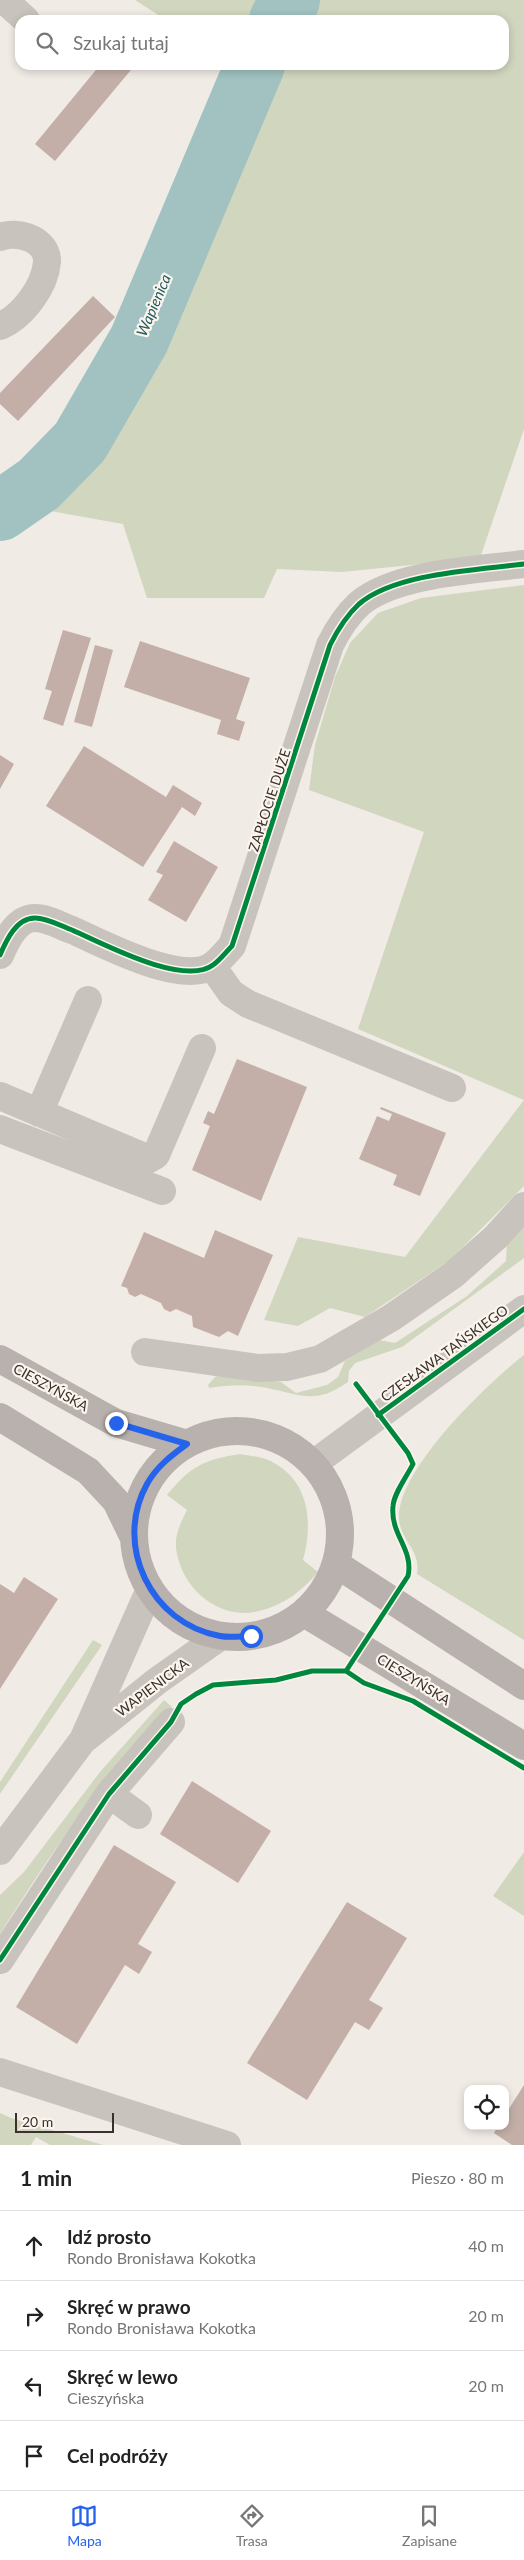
<!DOCTYPE html>
<html lang="pl">
<head>
<meta charset="utf-8">
<style>
  body { margin:0; font-family:Lato,sans-serif; background:#f2f2f2; color:#222 }
  .controls { position:absolute; right:15px; bottom:15px; display:grid; overflow:hidden; border-radius:10px; box-shadow:0 2px 8px #0003 }
  .controls button { width:45px; height:45px; display:grid; place-items:center; padding:0; border:0; border-bottom:1px solid #e0e0e0; background:#fff; color:#222; font:25px sans-serif }
  .scale { position:absolute; left:15px; bottom:12px; width:99px; box-sizing:border-box; padding-left:5px; border:2px solid #3b302b; border-top:0; font-size:14px; line-height:18px; white-space:nowrap; color:#3b302b; -webkit-text-stroke:4px #fbf5ee; paint-order:stroke }
  .stop { position:absolute; width:15px; height:15px; margin:-11px; border:4px solid #2563eb; border-radius:50%; background:#fff }
  .stop.end { background:#2563eb; border-color:#fff; box-shadow:0 1px 5px #0008 }
  .list { margin:0; padding:0; list-style:none }
  h2 { display:flex; justify-content:space-between; align-items:center; height:65px; margin:0; padding:0 20px; font-size:21px }
  h2 small { font-size:16px; font-weight:400; color:#767676 }
  .list li { display:grid; grid-template-columns:32px 1fr auto; gap:15px; align-items:center; box-sizing:border-box; height:70px; padding:0 20px; border-top:1px solid #e0e0e0 }
  .list b { display:block; font-size:19px; white-space:nowrap }
  .list p { margin:0; font-size:16px; white-space:nowrap; color:#767676 }
  .list em { font-size:16px; font-style:normal; color:#767676 }
  .icon { flex:none; width:28px; height:28px; fill:none; stroke:currentColor; stroke-width:2; stroke-linecap:round; stroke-linejoin:round }
  .map { position:relative; flex:none; width:524px; height:2145px; overflow:hidden }
  .search { position:absolute; background:#fff; box-shadow:0 2px 8px #0003; left:15px; right:15px; top:15px; height:55px; display:flex; align-items:center; gap:12px; box-sizing:border-box; padding:0 18px; border-radius:15px; color:#767676; font-size:19px }
  .sheet { height:345px; background:#fff }
  nav { display:flex; justify-content:space-around; align-items:center; box-sizing:border-box; height:70px; border-top:1px solid #e0e0e0; background:#fff; font-size:14px; color:#767676 }
  nav a { display:grid; justify-items:center; gap:2px }
  nav .on { color:#2563eb }
  .map>svg:first-child { display:block }
  .green { fill:#d1d6bf }
  .lines { fill:none; stroke-linecap:round; stroke-linejoin:round }
  .river { stroke:#a1c2c1; stroke-width:60 }
  .building { fill:#c3afa7 }
  .minor { stroke:#c9c3be; stroke-width:28 }
  .major { stroke:#b8b1ad; stroke-width:28 }
  .cycleway-casing { stroke:#fbf5ee; stroke-width:8 }
  .cycleway { stroke:#00873e; stroke-width:5 }
  .route { stroke:#2563eb; stroke-width:6 }
  .labels { text-anchor:middle; dominant-baseline:central; stroke-width:4.5; stroke-linejoin:round; paint-order:stroke }
  .street-label { font-size:14px; fill:#3b302b; stroke:#fbf5ee }
  .water-label { font-size:15px; font-style:italic; fill:#1f5a5e; stroke:#fbf5ee }
</style>
</head>
<body>
<div class="map">
<svg width="524" height="2145" viewBox="0 0 524 2145">
  <rect width="100%" height="100%" fill="#f0ebe5"/>
  <path class="green" d="M135,0H265L256,20H166Z
    M310,0H524V429L480,558L342,572L277,569L264,598H147L123,524L28,507L93,444L159,334L217,210L257,103L276,65H504V20H298Z
    M524,585V1100L358,1029L424,832L309,790L315,745L335,677L350,643L378,613L421,598Z
    M524,1100V1186L450,1260L365,1317L330,1308L298,1326L264,1320L298,1237L405,1257Z
    M524,1223V1258L402,1347L355,1363L349,1371L348,1382C315,1405 302,1395 267,1388C248,1384 228,1385 209,1388L208,1385L215,1377L221,1375L281,1382L296,1393L327,1385L338,1377L345,1361L379,1340L395,1343L467,1296L506,1261L507,1242Z
    M524,1355V1640L417,1574C421,1549 400,1541 399,1518C398,1469 487,1384 524,1355Z
    M240,1454C250,1456 265,1457 274,1463C310,1483 313,1524 303,1560L318,1572C302,1591 284,1605 259,1611C220,1621 184,1590 177,1554C173,1538 180,1524 187,1510L167,1495C191,1466 203,1460 240,1454Z
    M93,1640L102,1645L0,1794V1782Z
    M164,1700L172,1707C150,1732 126,1755 106,1781C67,1830 33,1881 0,1934V1895L24,1872L100,1772Z
    M524,1852V1916L493,1896Z
    M0,2113L11,2118L103,2145H50L36,2137L31,2145H0Z"/>
  <g class="lines">
    <path class="river" d="M279,20L290,0
      M0,511L39,484L80,442L139,340L255,65"/>
  </g>
  <path class="building" d="M100,65H135L55,161L35,144Z
    M93,296L115,317L18,421L0,404V393Z
    M63,630L91,638L63,726L43,719L52,691L45,689Z
    M140,641L250,678L236,719L245,722L239,741L217,734L221,720L124,687Z
    M95,645L113,650L92,727L74,722Z
    M84,746L166,797L173,785L202,803L195,816L182,807L143,867L46,806Z
    M0,755L14,764L0,789Z
    M174,841L218,867L186,922L148,900L163,875L156,872Z
    M237,1059L307,1087L261,1201L192,1170L210,1126L203,1123L208,1111L214,1114Z
    M381,1107L446,1133L420,1196L393,1185L397,1175L359,1159L377,1116L389,1121L392,1114L380,1109Z
    M215,1230L273,1255L238,1336L228,1331L219,1337L193,1327L192,1316L176,1309L170,1312L164,1309L161,1303L141,1294L135,1297L129,1294L127,1288L121,1286L144,1232L204,1258Z
    M24,1577L58,1599L0,1689V1584L14,1593Z
    M192,1781L271,1831L238,1883L160,1834Z
    M114,1845L176,1882L138,1944L152,1952L139,1974L125,1965L77,2044L16,2007Z
    M347,1902L407,1938L369,2000L383,2008L369,2030L355,2022L307,2100L247,2063Z
    M524,2085V2145H512L494,2133L498,2126H505V2115Z"/>
  <g class="lines">
    <path class="minor" d="M4,0L26,20
      M0,237C17,230 48,239 47,262C45,287 22,317 0,326
      M0,955C6,941 16,918 35,918C47,918 61,926 72,930C102,943 183,987 213,965C220,960 226,952 232,946L330,645C338,629 346,616 359,604C395,573 477,570 524,564
      M212,966L231,993L248,1004L452,1088
      M0,1096L149,1159L156,1155L202,1048
      M39,1113L88,1000
      M0,1129L162,1191
      M145,1352L258,1368L287,1367L320,1359L391,1318L453,1275L496,1237L524,1206
      M313,1464L524,1309
      M86,1738L157,1681L221,1636
      M109,1794L138,1815
      M0,1851L83,1740L150,1589
      M0,1960L109,1794L171,1722
      M0,2072L227,2145"/>
    <path class="major" d="M0,1359L116,1423L187,1444
      M0,1417L88,1471L116,1501L134,1538
      M134 1534a103 103 0 1 1 206 0a103 103 0 1 1-206 0Z
      M336,1564L524,1686
      M304,1613L524,1746"/>
    <g class="cycleway-casing">
      <path id="cycleway" d="M0,955C6,941 16,918 35,918C47,918 61,926 72,930C102,943 183,987 213,965C220,960 226,952 232,946L330,645C338,629 346,616 359,604C395,573 477,570 524,564
        M378,1415L524,1309
        M346,1671L408,1576C414,1549 390,1535 393,1506C394,1493 407,1476 413,1464L408,1453L356,1384
        M0,1960L109,1794L171,1722L181,1704L196,1694L213,1685L276,1680L312,1671H346L364,1683L413,1701L524,1768"/>
    </g>
    <use href="#cycleway" class="cycleway"/>
  </g>
  <g class="lines">
    <path class="route" d="M116,1423L187,1444C172,1455 157,1466 147,1484C113,1545 151,1624 220,1636C230,1638 241,1636 251,1636"/>
  </g>
  <g class="labels">
    <g class="street-label">
      <text transform="translate(269 800) rotate(-72)">ZAPŁOCIE DUŻE</text>
      <text transform="translate(444 1353) rotate(-36)">CZESŁAWA TAŃSKIEGO</text>
      <text transform="translate(51 1387) rotate(29)">CIESZYŃSKA</text>
      <text transform="translate(414 1679) rotate(32)">CIESZYŃSKA</text>
      <text transform="translate(152 1687) rotate(-37)">WAPIENICKA</text>
    </g>
    <g class="water-label">
      <text transform="translate(153 305) rotate(-67)">Wapienica</text>
    </g>
  </g>
</svg>
<div class="controls">
<button><svg class="icon" aria-label="locate" viewBox="0 0 24 24"><circle cx="12" cy="12" r="6"/><path d="M12 2v4M12 18v4M2 12h4M18 12h4"/></svg></button>
</div>
<div class="scale">20 m</div>
<div class="stop" style="left:251px;top:1636px"></div>
<div class="stop end" style="left:116px;top:1423px"></div>
<div class="search"><svg class="icon" aria-label="search" viewBox="0 0 24 24"><circle cx="10" cy="10" r="6"/><path d="M15 15l6 6"/></svg>Szukaj tutaj</div>
</div>
<section class="sheet">
<h2>1 min<small>Pieszo · 80 m</small></h2>
<ul class="list">
<li><svg class="icon" aria-label="ahead" viewBox="0 0 24 24"><path d="M12 20V5M6 11l6-6 6 6"/></svg><div><b>Idź prosto</b><p>Rondo Bronisława Kokotka</p></div><em>40 m</em></li>
<li><svg class="icon" aria-label="right" viewBox="0 0 24 24"><path d="M7 20v-9h11M14 6l5 5-5 5"/></svg><div><b>Skręć w prawo</b><p>Rondo Bronisława Kokotka</p></div><em>20 m</em></li>
<li><svg class="icon" aria-label="left" viewBox="0 0 24 24"><path d="M17 20v-9H6M10 6l-5 5 5 5"/></svg><div><b>Skręć w lewo</b><p>Cieszyńska</p></div><em>20 m</em></li>
<li><svg class="icon" aria-label="arrive" viewBox="0 0 24 24"><path d="M6 21V4h12l-3 4 3 4H6"/></svg><div><b>Cel podróży</b></div></li>
</ul>
</section>
<nav>
<a class="on"><svg class="icon" aria-label="map" viewBox="0 0 24 24"><path d="M3 6l6-2 6 2 6-2v14l-6 2-6-2-6 2zM9 4v14M15 6v14"/></svg>Mapa</a>
<a><svg class="icon" aria-label="directions" viewBox="0 0 24 24"><path d="M12 3l9 9-9 9-9-9zM9 14v-3h6M13 9l2 2-2 2"/></svg>Trasa</a>
<a><svg class="icon" aria-label="saved" viewBox="0 0 24 24"><path d="M7 4h10v16l-5-4-5 4z"/></svg>Zapisane</a>
</nav>
</body>
</html>
